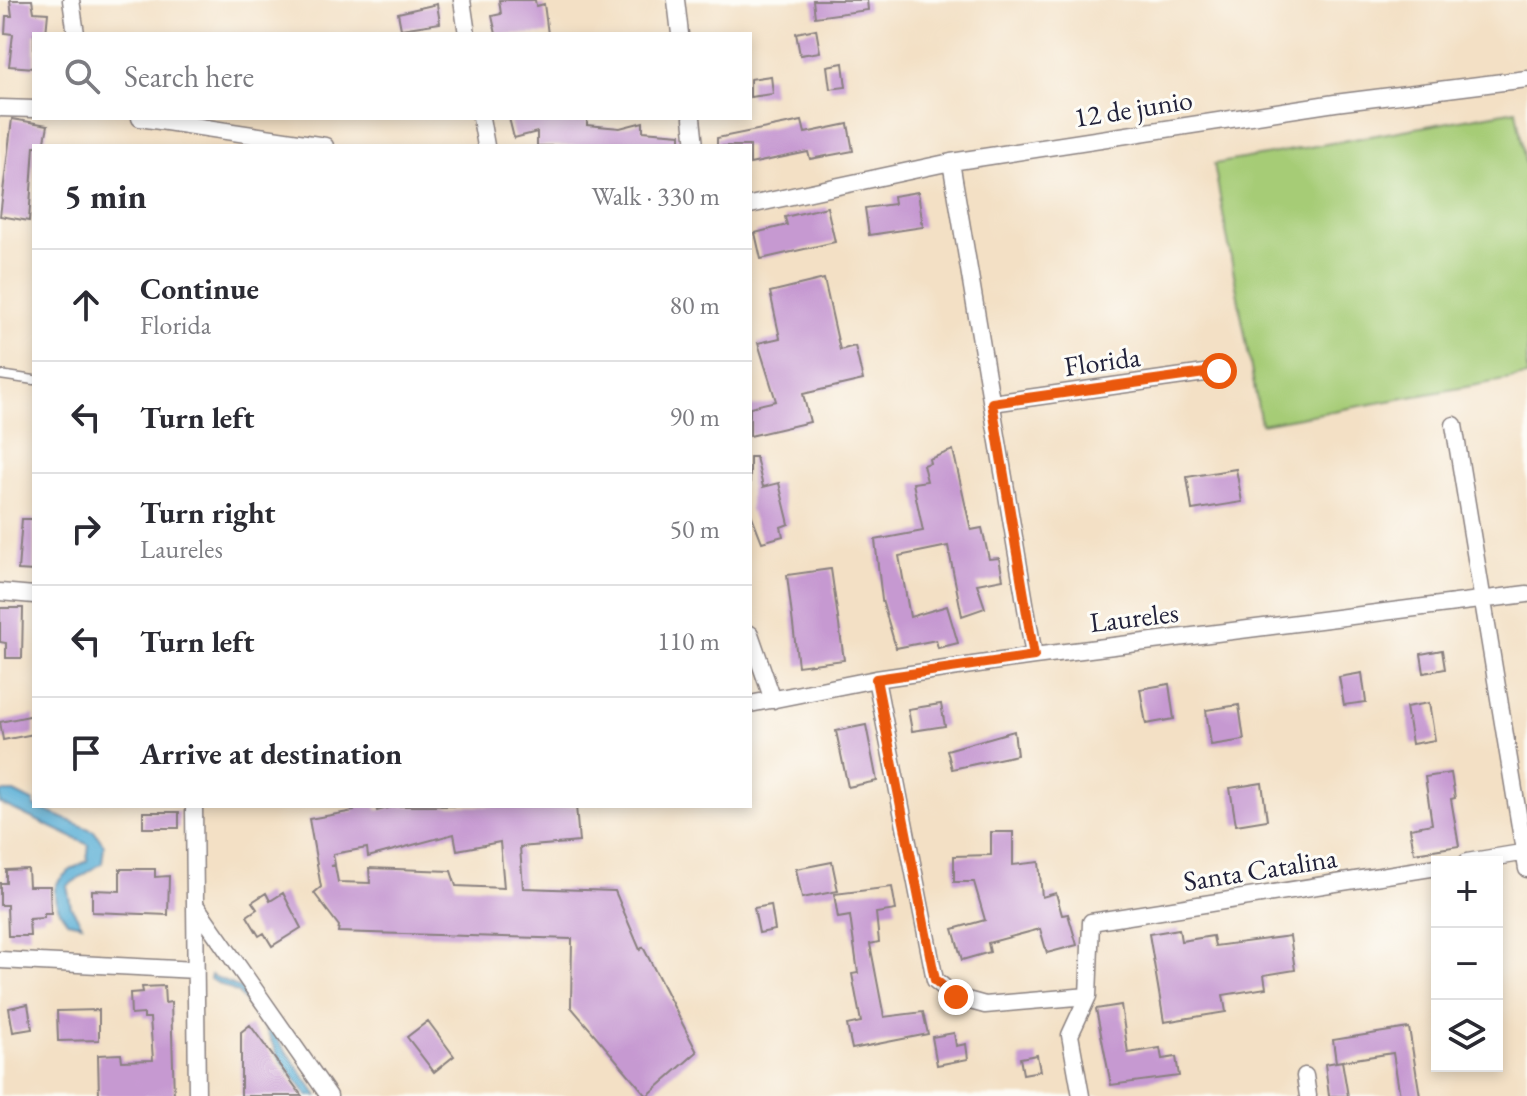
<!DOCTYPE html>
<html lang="en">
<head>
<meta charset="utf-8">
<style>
  body { margin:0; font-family:"EB Garamond",serif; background:#f7f7f7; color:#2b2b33 }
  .controls { position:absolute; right:24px; bottom:24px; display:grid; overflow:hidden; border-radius:0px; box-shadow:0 4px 12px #0003 }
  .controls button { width:72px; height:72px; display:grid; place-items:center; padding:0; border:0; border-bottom:2px solid #e1e1e2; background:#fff; color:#2b2b33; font:40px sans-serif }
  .stop { position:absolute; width:24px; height:24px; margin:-18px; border:6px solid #ea580c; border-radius:50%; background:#fff }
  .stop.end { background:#ea580c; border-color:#fff; box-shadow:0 2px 8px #0008 }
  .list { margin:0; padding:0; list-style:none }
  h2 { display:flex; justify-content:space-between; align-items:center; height:104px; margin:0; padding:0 32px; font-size:34px }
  h2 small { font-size:26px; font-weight:400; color:#7c7c81 }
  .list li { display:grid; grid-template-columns:52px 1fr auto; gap:24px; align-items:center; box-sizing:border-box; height:112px; padding:0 32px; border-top:2px solid #e1e1e2 }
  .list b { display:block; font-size:30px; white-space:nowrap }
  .list p { margin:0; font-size:26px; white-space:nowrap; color:#7c7c81 }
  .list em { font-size:26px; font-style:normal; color:#7c7c81 }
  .icon { flex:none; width:44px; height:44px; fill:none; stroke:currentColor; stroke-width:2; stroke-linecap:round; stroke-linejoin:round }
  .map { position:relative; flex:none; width:1527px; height:1096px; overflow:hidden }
  .search { position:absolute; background:#fff; box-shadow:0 4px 12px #0003; left:32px; top:32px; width:720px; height:88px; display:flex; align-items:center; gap:20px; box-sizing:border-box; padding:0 28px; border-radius:0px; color:#7c7c81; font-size:30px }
  .panel { position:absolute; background:#fff; box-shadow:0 4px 12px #0003; left:32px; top:144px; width:720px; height:664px; border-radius:0px }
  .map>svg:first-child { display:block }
  .green { fill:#a6cc76; stroke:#647758; stroke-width:2 }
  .water { fill:#58aed5; stroke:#3d6888; stroke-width:2 }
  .building { fill:#c699d1; fill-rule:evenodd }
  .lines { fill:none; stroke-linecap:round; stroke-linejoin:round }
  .lane-casing { stroke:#8a8180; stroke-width:11 }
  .street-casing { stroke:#8a8180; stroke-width:19 }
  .lane { stroke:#fff; stroke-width:8 }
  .street { stroke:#fff; stroke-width:16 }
  .route { stroke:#ea580c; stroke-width:10 }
  .labels { text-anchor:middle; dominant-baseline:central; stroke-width:6; stroke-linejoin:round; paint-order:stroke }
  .street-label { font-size:28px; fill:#22223b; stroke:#fdfcf7 }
</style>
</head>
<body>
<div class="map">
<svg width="1527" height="1096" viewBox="0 0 1527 1096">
  <rect width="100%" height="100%" fill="#fdfcf7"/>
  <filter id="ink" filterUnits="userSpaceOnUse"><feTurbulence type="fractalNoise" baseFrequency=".0125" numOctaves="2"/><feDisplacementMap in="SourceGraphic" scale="16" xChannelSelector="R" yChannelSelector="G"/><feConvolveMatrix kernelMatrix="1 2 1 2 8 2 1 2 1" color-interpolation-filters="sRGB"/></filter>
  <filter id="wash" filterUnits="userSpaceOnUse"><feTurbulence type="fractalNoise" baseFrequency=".006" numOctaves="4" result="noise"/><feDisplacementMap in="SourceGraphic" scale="32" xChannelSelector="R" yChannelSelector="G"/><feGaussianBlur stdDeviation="1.8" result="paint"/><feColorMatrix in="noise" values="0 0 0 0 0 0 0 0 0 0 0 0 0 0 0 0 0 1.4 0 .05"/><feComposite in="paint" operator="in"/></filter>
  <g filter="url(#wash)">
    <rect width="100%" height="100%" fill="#f3e0c5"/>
    <path class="green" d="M1516,110L1527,173V376L1261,424L1214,164Z"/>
    <path class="water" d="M0,792H14L34,802V806L94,831L104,845L102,863L67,886L71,907L82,924L67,921C43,890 56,876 87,861L89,845L0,803Z
      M211,975L241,989L318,1096H308L279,1058L267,1031L238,993L210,979Z"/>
    <g id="blocks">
      <path class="building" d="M10,0H32L34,12L48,13L46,34H34V68L9,66L13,34L5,33L6,16H12Z
        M499,0H535L536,6L544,4L548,34H496L492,16L501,14Z
        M813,0H867L868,10L815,17Z
        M437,4L440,23L401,29L398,13Z
        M816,29L820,52L800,55L796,33Z
        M843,63L846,87L830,89L827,66Z
        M771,76L773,94L750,97V79Z
        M509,118H587V125L620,128L643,122V131L680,134V146H537V132L514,138Z
        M12,119L48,125L44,146H34L29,221L0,216Z
        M802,121L805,133L848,124L853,151L810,159L808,152L750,164V146H717V138Z
        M918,192L923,227L869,235L865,208L894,204L893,196Z
        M827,207L835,242L761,259L755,233L787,225L785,217Z
        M824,279L840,350L855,346L863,380L803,394L810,422L750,436V407L776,401L758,343L780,338L770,292Z
        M953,450L971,530L982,528L989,559L999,558L1003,579L977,584L985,608L962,616L948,546L899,556L910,617L947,606L958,643L938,648L936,640L896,648L882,600L875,540L923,531L913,483L927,481L923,465L930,463L929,459Z
        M750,457H756L763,487L779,483L789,524L781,527L783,536L762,542L750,511Z
        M1236,469L1242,502L1192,510L1187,477Z
        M22,519H34V571L18,570Z
        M831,569L844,660L798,666L787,575Z
        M0,608H23L22,658H6V643L0,642Z
        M1442,650L1445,669L1424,673L1421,654Z
        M1362,673L1366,702L1344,705L1339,677Z
        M1169,684L1174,719L1146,724L1140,689Z
        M1429,703L1435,740L1412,744L1406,707Z
        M941,704L945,726L912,731L908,709Z
        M1239,705L1244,740L1211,745L1206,710Z
        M34,715V734L3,740L0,722Z
        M866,725L877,781L848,787L836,731Z
        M1014,731L1017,755L952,769L947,750Z
        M1451,773L1455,798L1451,799L1459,846L1414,853L1410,828L1432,824L1425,777Z
        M1262,783L1267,820L1236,825L1230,788Z
        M353,806H376L377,811L395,806H576L579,842L520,847L523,888L615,891L640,950L643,947L697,1052L647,1096L571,1007L572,939L338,932L339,926L314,893L321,887L309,819L354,811ZM454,834L457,850L500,842L504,888L456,886L451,871L369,868L370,883L338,882L335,866H331L335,865L333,854L367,848L368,857Z
        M143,812H179V828H143Z
        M991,832H1013V865L1039,862L1042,897L1056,893L1062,915L1068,914L1077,945L1047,953L1040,929L988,943L990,952L962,960L953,929L985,920L974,882H954V856L991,855Z
        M832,862L838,891L802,898L796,869Z
        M28,869L29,886H50L51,914H44V918L29,919L30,936H8L7,905H0V883H6V870Z
        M120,869H155V877L169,876L168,915L92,912V890L120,891Z
        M892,887L896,910L876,913L879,942L870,944L884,1017L923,1012L928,1034L852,1049L847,1025L861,1022L852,974L858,973L850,916L838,918L834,894Z
        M266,893L270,901L283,893L301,928L272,946L264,933L259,936L247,916L257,909L252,902Z
        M771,905L775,930L759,933L754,908Z
        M1179,929L1181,941L1213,936L1215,946L1290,936L1295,970L1264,975L1266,988L1223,995L1226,1012L1164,1022L1149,934Z
        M164,986L165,1003L171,1002L174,1096H99L98,1055L121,1054L122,1061L153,1060L150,1018H144V1014L131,1015L130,993L143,992L142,987Z
        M28,1004L32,1029L13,1032L9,1008Z
        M1121,1005L1128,1053L1160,1048L1162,1059L1176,1057L1179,1076L1111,1085L1096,1009Z
        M99,1010V1040L58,1041L57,1011Z
        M428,1021L454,1056L434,1072L407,1037Z
        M250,1025L302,1096H241V1032Z
        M1409,1028L1420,1096H1400L1393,1053L1336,1062L1333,1040Z
        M954,1033L956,1046L966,1044L968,1059L937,1065L932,1037Z
        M1037,1055L1040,1071L1023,1074L1020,1058Z
        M1342,1061L1348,1096H1329L1325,1064Z"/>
    </g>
  </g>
  <g filter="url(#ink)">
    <use href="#blocks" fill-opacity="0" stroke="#8a8180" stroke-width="2"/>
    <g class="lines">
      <g class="lane-casing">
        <path id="lane" d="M0,375L34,380"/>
      </g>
      <g class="street-casing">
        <path id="street" d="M71,0L76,34
          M462,0L467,34
          M676,0L680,34
          M0,108L34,109
          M140,118L325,146
          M481,118L486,146
          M692,118L695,146
          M951,162L1034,656
          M750,205L951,162L1335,103L1527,79
          M992,403L1219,371
          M1454,425L1527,869
          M0,592L34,595
          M750,634L773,700
          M876,679L935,980L956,997L985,1005L1088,996
          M750,704L876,679L1034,656L1527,594
          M194,806L197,1096
          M1467,862L1527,852
          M196,906L329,1096
          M0,960L196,970
          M1305,1076L1308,1096
          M1081,1096L1070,1035L1088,996L1091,922L1437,867"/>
      </g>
      <use href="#lane" class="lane"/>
      <use href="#street" class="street"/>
    </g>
  </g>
  <g class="lines" filter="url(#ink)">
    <path class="route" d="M956,997L935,980L876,679L1034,656L992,403L1219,371"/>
  </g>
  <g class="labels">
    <g class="street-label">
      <text transform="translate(1133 108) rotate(-9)">12 de junio</text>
      <text transform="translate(1102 361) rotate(-8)">Florida</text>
      <text transform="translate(1134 617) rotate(-7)">Laureles</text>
      <text transform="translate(1260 869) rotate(-9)">Santa Catalina</text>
    </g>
  </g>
</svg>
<div class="controls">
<button>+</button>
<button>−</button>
<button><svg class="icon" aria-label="layers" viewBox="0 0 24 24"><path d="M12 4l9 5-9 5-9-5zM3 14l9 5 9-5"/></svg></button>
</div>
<div class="stop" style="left:1219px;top:371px"></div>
<div class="stop end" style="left:956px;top:997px"></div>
<div class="search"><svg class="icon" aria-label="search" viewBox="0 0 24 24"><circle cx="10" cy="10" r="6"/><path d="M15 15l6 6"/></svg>Search here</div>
<section class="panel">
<h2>5 min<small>Walk · 330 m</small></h2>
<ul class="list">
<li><svg class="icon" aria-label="ahead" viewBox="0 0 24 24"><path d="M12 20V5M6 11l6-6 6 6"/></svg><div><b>Continue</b><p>Florida</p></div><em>80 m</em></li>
<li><svg class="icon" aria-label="left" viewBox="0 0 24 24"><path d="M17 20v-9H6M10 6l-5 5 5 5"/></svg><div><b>Turn left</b></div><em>90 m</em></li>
<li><svg class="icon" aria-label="right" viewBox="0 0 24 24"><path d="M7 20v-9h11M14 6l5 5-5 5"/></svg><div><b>Turn right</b><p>Laureles</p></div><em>50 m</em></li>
<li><svg class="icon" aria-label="left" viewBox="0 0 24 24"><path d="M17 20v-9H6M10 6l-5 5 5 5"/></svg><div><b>Turn left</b></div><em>110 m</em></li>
<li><svg class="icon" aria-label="arrive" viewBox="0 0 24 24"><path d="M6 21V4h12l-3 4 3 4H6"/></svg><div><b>Arrive at destination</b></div></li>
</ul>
</section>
</div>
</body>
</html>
